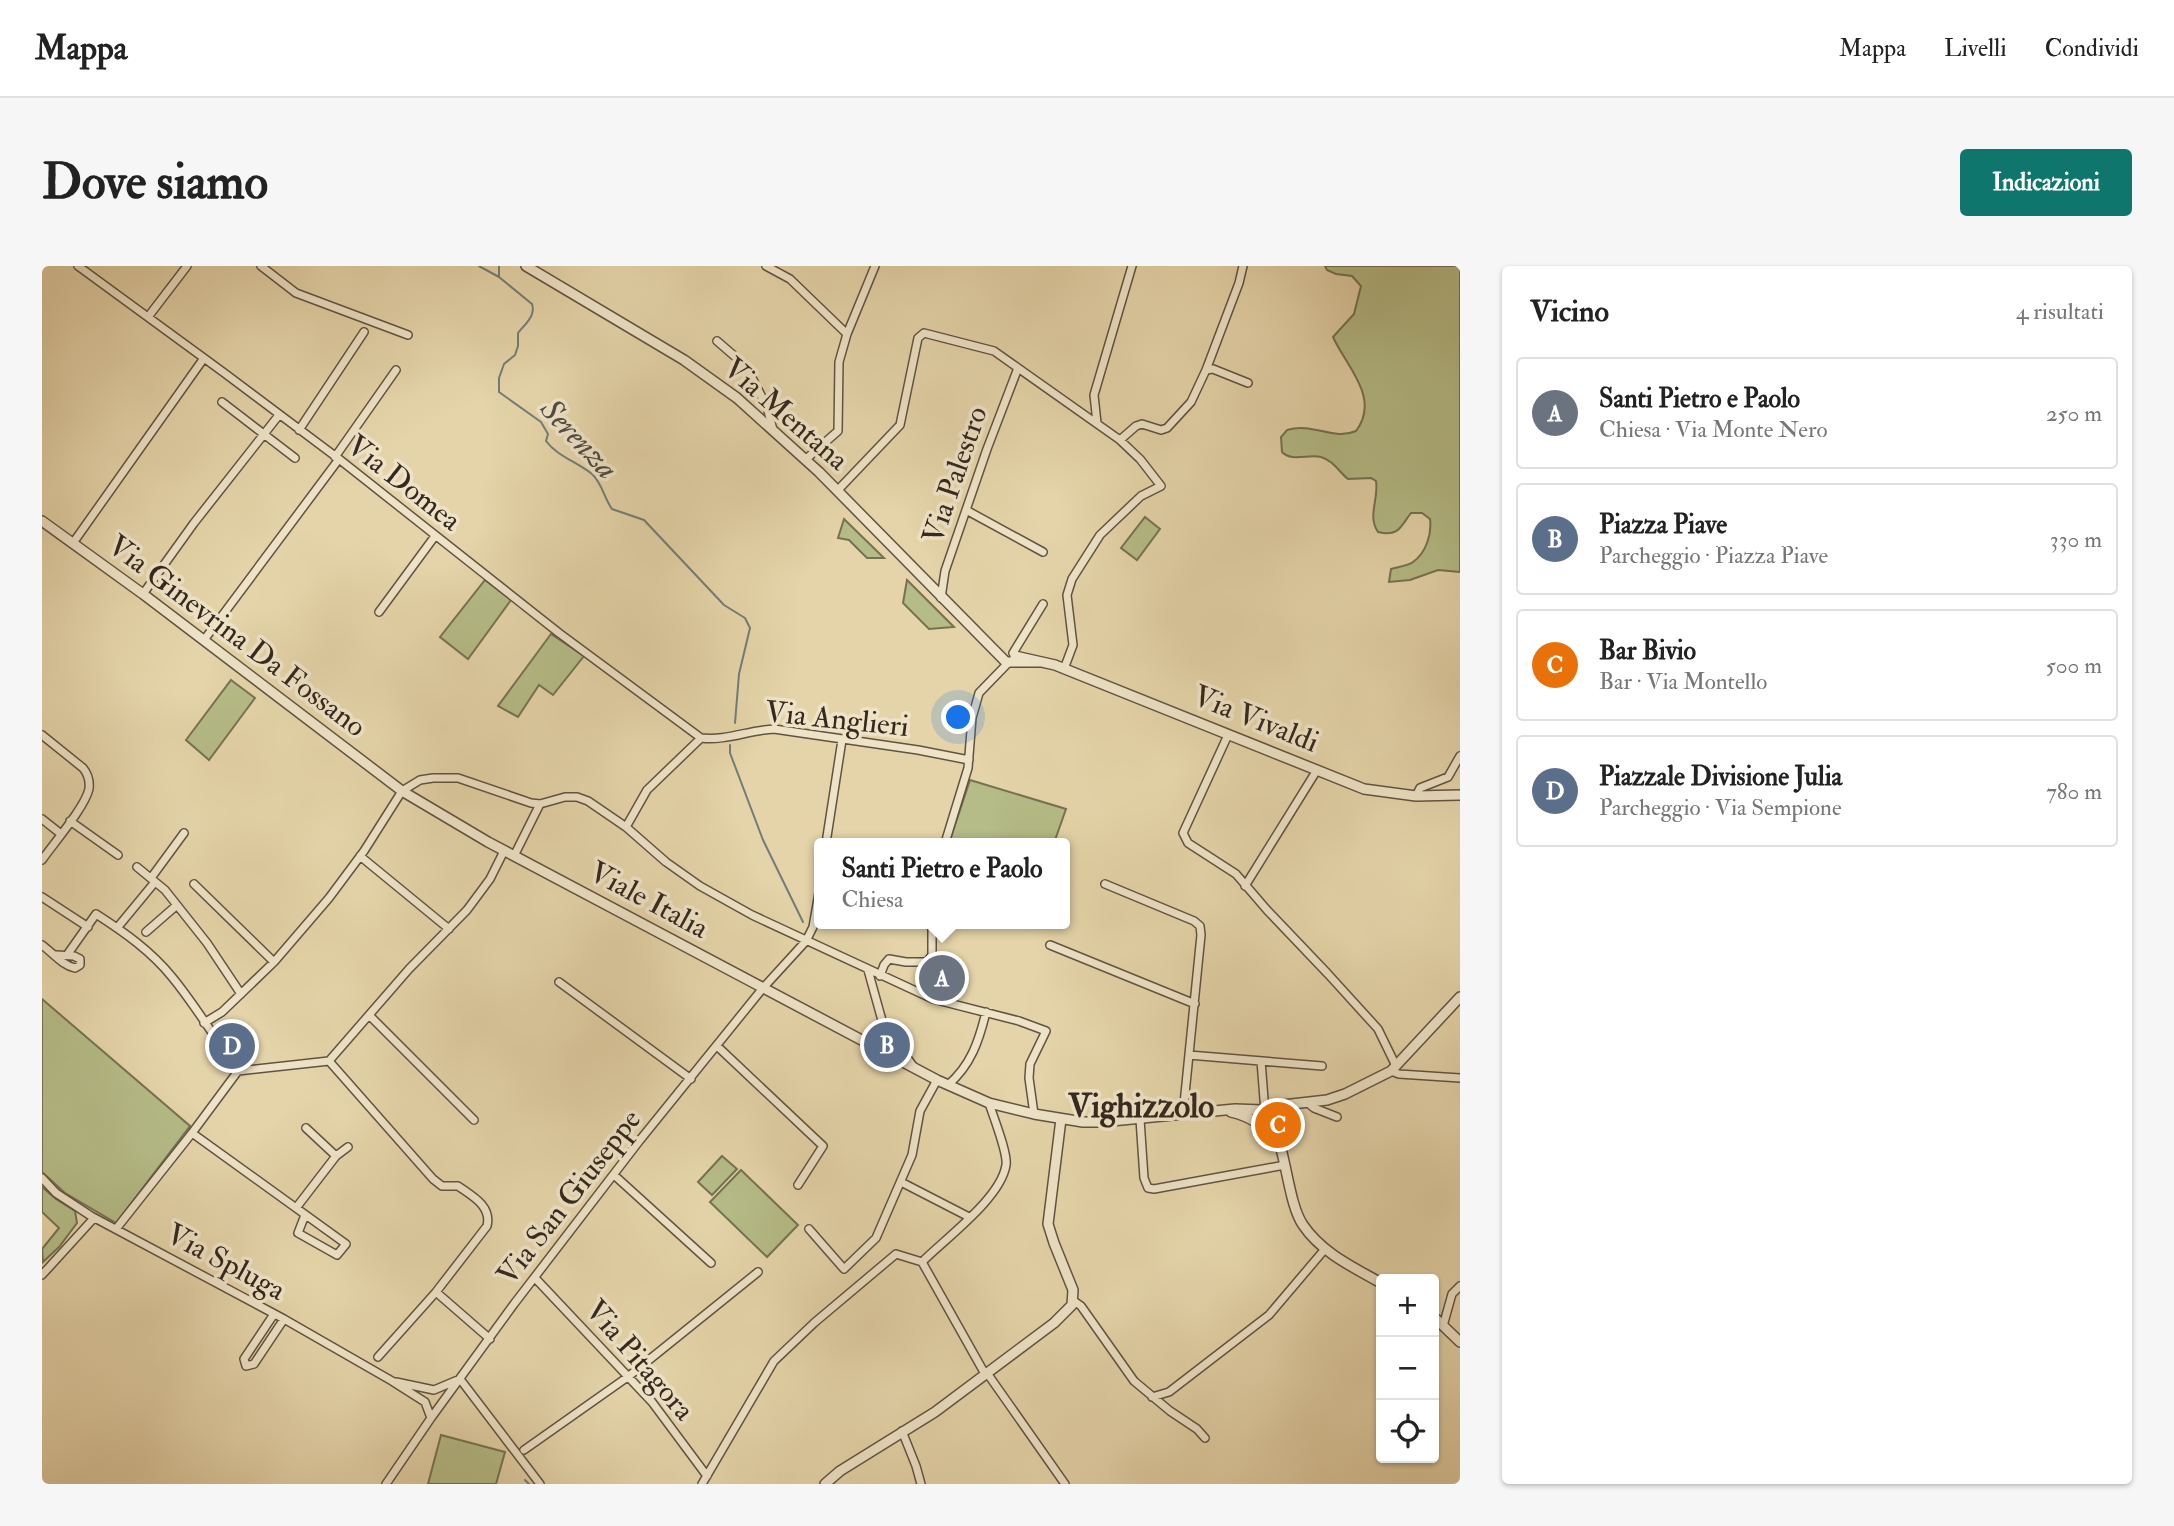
<!DOCTYPE html>
<html lang="it">
<head>
<meta charset="utf-8">
<style>
  body { margin:0; font-family:"IM FELL Double Pica",serif; background:#f6f6f6; color:#222 }
  .controls { position:absolute; right:21px; bottom:21px; display:grid; overflow:hidden; border-radius:7px; box-shadow:0 2px 5px #0004 }
  .controls button { width:63px; height:63px; display:grid; place-items:center; padding:0; border:0; border-bottom:2px solid #e0e0e0; background:#fff; color:#222; font:35px sans-serif }
  .you { position:absolute; left:917px; top:452px; width:24px; height:24px; margin:-18px; border:5px solid #fff; border-radius:50%; background:#1a73e8; box-shadow:0 0 0 10px #1a73e833 }
  .badge { display:grid; place-items:center; width:46px; height:46px; border-radius:50%; background:#0f766e; color:#fff; font-size:23px; font-weight:700 }
  .pin { position:absolute; translate:-50% -50%; border:4px solid #fff; box-shadow:0 2px 7px #0006 }
  .popup { position:absolute; left:772px; top:572px; width:256px; height:91px; box-sizing:border-box; display:grid; place-content:center; border-radius:7px; background:#fff; filter:drop-shadow(0 2px 5px #0005); font-size:23px; white-space:nowrap; color:#767676 }
  .popup b { font-size:26px; color:#222 }
  .popup::after { content:''; position:absolute; left:50%; top:100%; margin-left:-14px; border:14px solid transparent; border-top-color:#fff }
  .list { margin:0; padding:0; list-style:none }
  h2 { display:flex; justify-content:space-between; align-items:center; height:91px; margin:0; padding:0 28px; font-size:30px }
  h2 small { font-size:23px; font-weight:400; color:#767676 }
  .list li { display:grid; grid-template-columns:46px 1fr auto; gap:21px; align-items:center; box-sizing:border-box; height:112px; margin:0 14px 14px; padding:0 14px; border:2px solid #e0e0e0; border-radius:7px }
  .list b { display:block; font-size:26px; white-space:nowrap }
  .list p { margin:0; font-size:23px; white-space:nowrap; color:#767676 }
  .list em { font-size:23px; font-style:normal; color:#767676 }
  .icon { flex:none; width:38px; height:38px; fill:none; stroke:currentColor; stroke-width:2; stroke-linecap:round; stroke-linejoin:round }
  .map { position:relative; flex:none; width:1418px; height:1218px; overflow:hidden; border-radius:7px }
  header { display:flex; align-items:center; gap:42px; box-sizing:border-box; height:98px; padding:0 35px; background:#fff; border-bottom:2px solid #e0e0e0 }
  header strong { font-size:33px }
  nav { display:flex; gap:38px; margin-inline-start:auto; font-size:24px }
  .intro { display:flex; align-items:center; justify-content:space-between; box-sizing:border-box; height:168px; padding:0 42px }
  h1 { margin:0; font-size:49px }
  .button { padding:18px 32px; border-radius:7px; background:#0f766e; color:#fff; font-size:24px; font-weight:700 }
  main { display:flex; gap:42px; padding:0 42px }
  aside { flex:1; background:#fff; border-radius:7px; box-shadow:0 2px 5px #0004 }
  .map>svg:first-child { display:block }
  .green { fill:#b5bc87; stroke:#757252; stroke-width:2 }
  .lines { fill:none; stroke-linecap:round; stroke-linejoin:round }
  .stream { stroke:#727d78; stroke-width:2 }
  .minor-casing { stroke:#615341; stroke-width:10 }
  .tertiary-casing { stroke:#615341; stroke-width:12 }
  .minor { stroke:#eee3c7; stroke-width:7 }
  .tertiary { stroke:#eee3c7; stroke-width:9 }
  .labels { text-anchor:middle; dominant-baseline:central; stroke-width:7; stroke-linejoin:round; paint-order:stroke }
  .street-label { font-size:30px; fill:#35281e; stroke:#eee3c7 }
  .water-label { font-size:32px; font-style:italic; fill:#4e4b44; stroke:#eee3c7 }
  .quarter-label { font-size:33px; font-weight:bold; fill:#35281e; stroke:#eee3c7 }
</style>
</head>
<body>
<header>
<strong>Mappa</strong>
<nav><a>Mappa</a><a>Livelli</a><a>Condividi</a></nav>
</header>
<div class="intro"><h1>Dove siamo</h1><a class="button">Indicazioni</a></div>
<main>
<div class="map">
<svg width="1418" height="1218" viewBox="0 0 1418 1218">
  <rect width="100%" height="100%" fill="#e5d4a9"/>
  <filter id="stains"><feTurbulence type="fractalNoise" baseFrequency=".00286" numOctaves="4"/><feColorMatrix values="0 0 0 0 .2 0 0 0 0 .09 0 0 0 0 .02 0 0 0 .5 -.17"/></filter>
  <radialGradient id="worn" r=".72"><stop offset=".6" stop-color="#630" stop-opacity="0"/><stop offset="1" stop-color="#630" stop-opacity=".3"/></radialGradient>
  <path class="green" d="M1283,0H1418V306L1396,304L1368,314L1347,316L1349,303C1355,301 1366,300 1371,296C1384,287 1390,268 1388,253L1380,247H1369C1358,261 1357,271 1336,266C1325,250 1337,233 1334,215L1329,212L1306,213C1297,206 1292,195 1279,191C1267,188 1249,196 1240,186L1239,171L1245,164C1271,156 1291,175 1314,165C1339,132 1304,100 1291,71L1312,48L1319,20L1310,10L1294,8L1285,4Z
    M1103,251L1118,263L1095,294L1079,282Z
    M802,253L842,292H825L807,274L796,272Z
    M443,314L469,334L426,393L398,371Z
    M865,314L912,361L887,363L861,337Z
    M509,368L542,390L511,429L497,419L476,451L456,440Z
    M189,414L213,432L167,494L144,474Z
    M928,514L1024,543L1012,577H962L956,575L955,577H907Z
    M0,733L148,860L74,957L23,927L0,906Z
    M680,890L695,903L670,929L656,916Z
    M699,904L756,959L725,991L668,936Z
    M0,921L14,933L33,945L35,957L17,981L1,996L0,983L17,962L0,946Z
    M399,1169L463,1186L454,1218H386Z"/>
  <g class="lines">
    <path class="stream" d="M437,0L457,11L490,38C494,50 483,58 476,67V80L473,89L462,98L457,112V126L499,156L506,168L504,175C515,190 535,196 550,208C560,217 562,232 570,243L602,254L682,339L703,352L708,362L697,408L693,457
      M457,0V10
      M688,479V487L721,574L761,656
      M483,1214L487,1218"/>
    <g class="minor-casing">
      <path id="minor" d="M36,0L181,106L297,193L517,367L659,472C684,475 707,464 732,463L876,484L927,494
        M219,0L254,27L366,69
        M724,0L748,13L805,68
        M106,51L145,0
        M675,75L704,100L725,141L731,164
        M1164,104L1197,17L1201,0
        M180,136L253,192
        M1055,157L1052,129L1090,0
        M257,164L322,66
        M1078,174L1094,160L1100,158L1119,164L1125,162L1149,136L1164,104L1171,103L1206,117
        M293,191L354,104
        M763,194L796,165L797,96L805,68L833,0
        M795,225L858,159L876,72L882,67L952,85L1078,174L1098,193L1119,220L1099,230L1058,269L1030,313L1025,329L1031,379L1022,403
        M924,244L1001,286
        M31,277L162,92
        M101,328L152,257L237,149
        M899,332L903,305L945,183L976,102
        M337,346L393,270
        M162,374L297,193
        M971,387L1001,338
        M0,469L41,502C46,508 48,514 47,523C43,541 12,577 0,594
        M1186,469L1141,567L1146,577L1194,608L1225,644L1286,708L1336,763L1354,800
        M1374,530L1378,522L1406,511L1418,490
        M0,553L19,568
        M28,555L76,589
        M584,561L605,524L659,472
        M784,577L800,474
        M903,577L926,502L930,452L937,427L967,396
        M318,590L407,663
        M472,590L498,538
        M95,601L123,624L165,677L199,728
        M109,612L142,567
        M152,618L232,696
        M1063,618L1152,655L1158,660L1159,669L1141,848
        M1203,620L1275,504
        M0,631L46,661
        M75,662L113,616
        M104,666L135,639
        M0,679C11,687 20,699 33,702L38,699V693L32,690L14,689
        M1008,679L1153,738
        M25,689L54,648C82,666 109,685 130,711C154,740 174,774 196,805
        M826,704L841,758L871,800
        M838,710L842,699L847,693L864,696H885L890,689V658
        M517,716L649,813
        M327,749L432,854
        M162,757L180,746L232,696L287,632L322,585L360,525L378,514L391,512H416L489,537L498,538L523,531H535L546,535L584,561L624,596L658,620L710,649L891,733L977,755L1004,765L988,798L987,812L992,848
        M675,780L781,880L756,919
        M1147,789L1280,800
        M287,795L391,913L400,920H416C430,930 450,940 445,960L394,1026L336,1091
        M1219,795L1223,846
        M196,805L287,795L367,703L425,644L448,613L462,585
        M1349,805L1357,808L1418,812
        M906,819C929,799 937,775 944,746
        M1266,837L1272,842L1295,851
        M1098,853L1102,912L1106,922L1112,923L1243,899
        M150,867L304,978L295,989L256,967L263,949
        M294,890L306,881
        M572,909L669,997
        M0,912L14,927L49,950L242,1053L350,1115L383,1136L389,1152
        M859,916L927,951
        M254,942L294,890L264,862
        M74,963L150,867L196,805
        M767,963L802,1003L834,972L870,889L878,845L895,814
        M880,996C904,972 959,932 964,899C966,887 951,850 947,837
        M880,996L943,1108
        M0,1009L52,952
        M494,1013L610,1136L665,1210
        M394,1026L448,1073
        M1032,1035L1039,1040L1092,1115L1128,1145L1155,1163L1163,1172
        M232,1048L202,1093L204,1100L212,1098L242,1053
        M1401,1060L1410,1028L1418,1020
        M945,1107L1023,1218
        M354,1116L392,1124L418,1113L498,1218
        M1110,1131L1127,1126L1227,1049L1283,983
        M860,1165L874,1200L879,1218
        M482,1184L587,1110L716,1006
        M344,1218L389,1152L472,1038L598,874L721,722L764,675L771,661L778,621
        M660,1218L732,1095L772,1057L854,988L880,996"/>
    </g>
    <g class="tertiary-casing">
      <path id="tertiary" d="M484,0L642,94L695,132L777,206L964,396H997
        M0,255L101,328L360,525L446,576L895,814L947,837L992,848L1041,856H1059L1193,843L1220,844L1241,839L1285,834L1303,828L1349,805L1418,731
        M973,390L1013,399L1322,523L1374,530L1418,529
        M1220,844C1244,862 1243,933 1261,959C1280,987 1311,1001 1339,1017
        M1189,846C1207,850 1221,859 1233,872
        M1392,1051L1418,1076
        M783,1218L798,1205L893,1146L1012,1057L1030,1039L1031,1024L1012,977L1006,958L1019,853"/>
    </g>
    <use href="#minor" class="minor"/>
    <use href="#tertiary" class="tertiary"/>
  </g>
  <g class="labels">
    <g class="street-label">
      <text transform="translate(744 148) rotate(41)">Via Mentana</text>
      <text transform="translate(913 209) rotate(-71)">Via Palestro</text>
      <text transform="translate(362 217) rotate(38)">Via Domea</text>
      <text transform="translate(195 370) rotate(37)">Via Ginevrina Da Fossano</text>
      <text transform="translate(795 453) rotate(6)">Via Anglieri</text>
      <text transform="translate(1214 453) rotate(22)">Via Vivaldi</text>
      <text transform="translate(607 634) rotate(28)">Viale Italia</text>
      <text transform="translate(527 931) rotate(-52)">Via San Giuseppe</text>
      <text transform="translate(184 996) rotate(28)">Via Spluga</text>
      <text transform="translate(598 1094) rotate(49)">Via Pitagora</text>
    </g>
    <g class="water-label">
      <text transform="translate(537 173) rotate(47)">Serenza</text>
    </g>
    <g class="quarter-label">
      <text x="1099" y="840">Vighizzolo</text>
    </g>
  </g>
  <rect width="100%" height="100%" filter="url(#stains)"/>
  <rect width="100%" height="100%" fill="url(#worn)"/>
</svg>
<div class="controls">
<button>+</button>
<button>−</button>
<button><svg class="icon" aria-label="locate" viewBox="0 0 24 24"><circle cx="12" cy="12" r="6"/><path d="M12 2v4M12 18v4M2 12h4M18 12h4"/></svg></button>
</div>
<div class="you"></div>
<div class="pin badge" style="left:900px;top:712px;background:#6b7280">A</div>
<div class="popup"><b>Santi Pietro e Paolo</b>Chiesa</div>
<div class="pin badge" style="left:845px;top:779px;background:#5c6f8a">B</div>
<div class="pin badge" style="left:1236px;top:859px;background:#e8710a">C</div>
<div class="pin badge" style="left:190px;top:780px;background:#5c6f8a">D</div>
</div>
<aside>
<h2>Vicino<small>4 risultati</small></h2>
<ul class="list">
<li><span class="badge" style="background:#6b7280">A</span><div><b>Santi Pietro e Paolo</b><p>Chiesa · Via Monte Nero</p></div><em>250 m</em></li>
<li><span class="badge" style="background:#5c6f8a">B</span><div><b>Piazza Piave</b><p>Parcheggio · Piazza Piave</p></div><em>330 m</em></li>
<li><span class="badge" style="background:#e8710a">C</span><div><b>Bar Bivio</b><p>Bar · Via Montello</p></div><em>500 m</em></li>
<li><span class="badge" style="background:#5c6f8a">D</span><div><b>Piazzale Divisione Julia</b><p>Parcheggio · Via Sempione</p></div><em>780 m</em></li>
</ul>
</aside>
</main>
</body>
</html>
